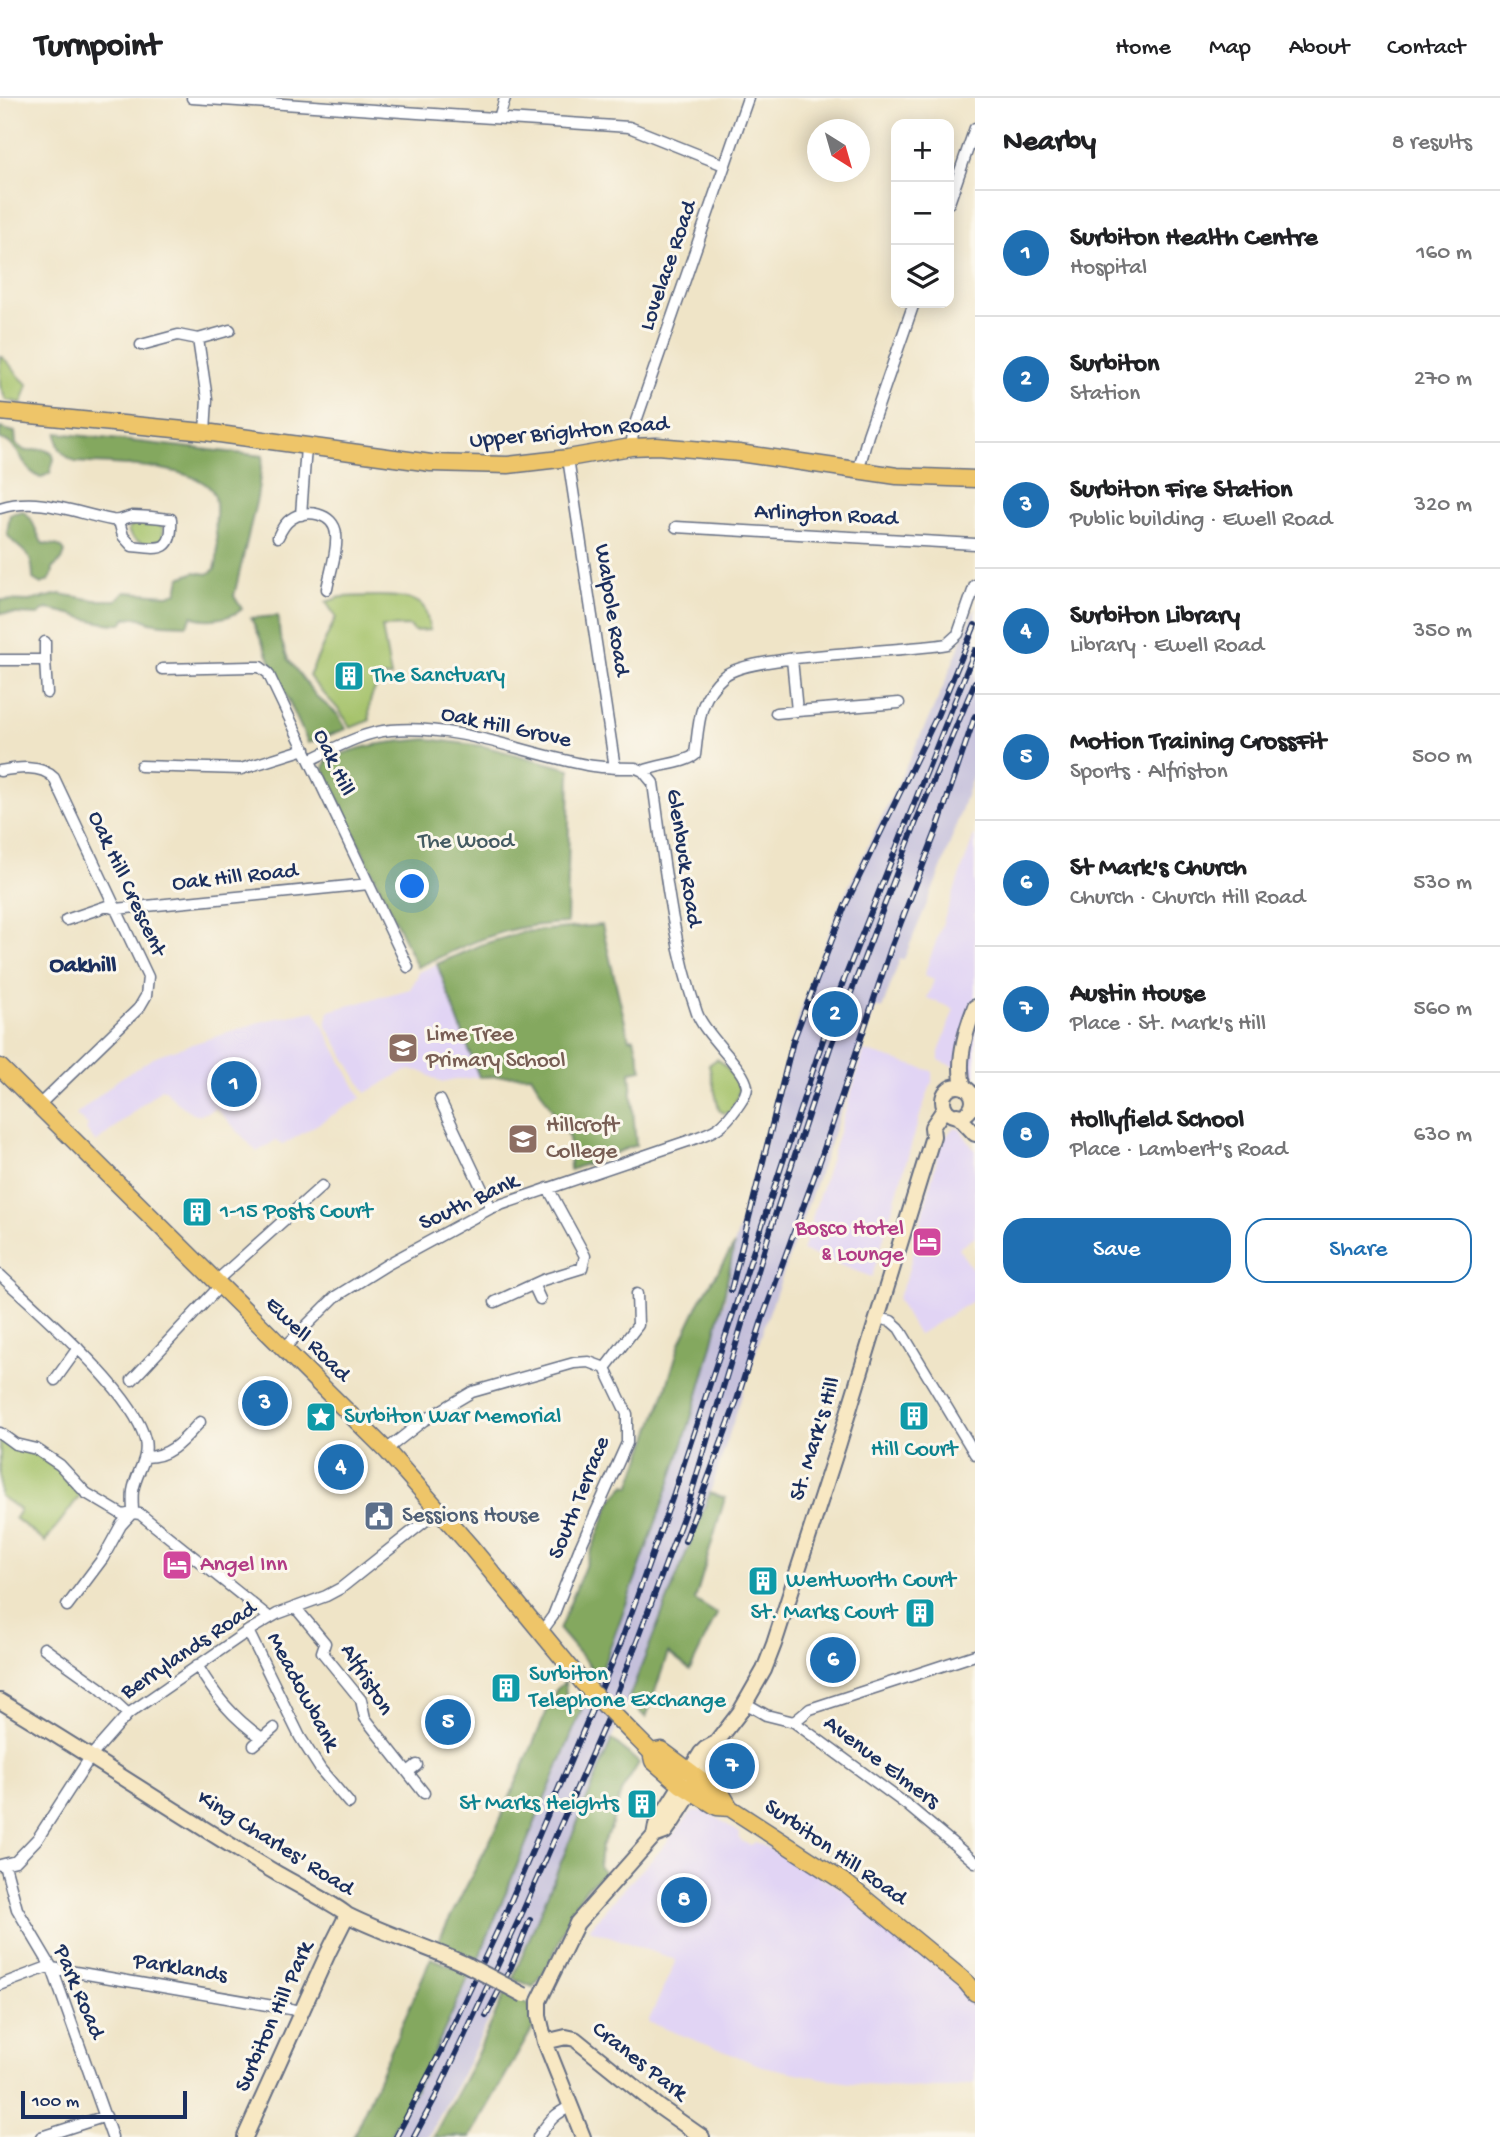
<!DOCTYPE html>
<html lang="en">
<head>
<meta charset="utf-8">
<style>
  body { margin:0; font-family:"Gochi Hand",sans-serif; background:#f2f2f2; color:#202124 }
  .controls { position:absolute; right:21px; top:21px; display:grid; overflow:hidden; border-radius:14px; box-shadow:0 4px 18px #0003 }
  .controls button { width:63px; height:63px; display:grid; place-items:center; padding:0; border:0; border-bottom:2px solid #e0e0e0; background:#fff; color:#202124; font:35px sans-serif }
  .compass { position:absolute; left:807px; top:21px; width:63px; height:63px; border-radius:50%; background:#fff; box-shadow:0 4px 18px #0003; rotate:143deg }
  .scale { position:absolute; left:21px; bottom:18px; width:166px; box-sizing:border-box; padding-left:7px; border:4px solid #1b2f5e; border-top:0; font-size:19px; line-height:24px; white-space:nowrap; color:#1b2f5e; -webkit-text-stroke:5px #fbf7ec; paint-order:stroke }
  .you { position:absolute; left:413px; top:789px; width:24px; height:24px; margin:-18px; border:5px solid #fff; border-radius:50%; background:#1a73e8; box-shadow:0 0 0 10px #1a73e833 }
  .badge { display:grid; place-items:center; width:46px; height:46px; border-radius:50%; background:#1f6fb2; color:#fff; font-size:23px; font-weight:700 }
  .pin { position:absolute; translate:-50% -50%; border:4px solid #fff; box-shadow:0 2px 7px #0006 }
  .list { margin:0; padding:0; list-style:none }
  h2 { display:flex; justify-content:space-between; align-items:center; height:91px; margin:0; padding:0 28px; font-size:30px }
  h2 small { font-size:23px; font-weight:400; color:#757577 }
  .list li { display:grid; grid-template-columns:46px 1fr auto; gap:21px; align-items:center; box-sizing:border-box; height:126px; padding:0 28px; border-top:2px solid #e0e0e0 }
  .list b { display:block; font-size:26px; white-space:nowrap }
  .list p { margin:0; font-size:23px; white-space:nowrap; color:#757577 }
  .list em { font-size:23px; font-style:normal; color:#757577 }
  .actions { display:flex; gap:14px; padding:21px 28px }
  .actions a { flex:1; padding:16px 0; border:2px solid #1f6fb2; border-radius:21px; text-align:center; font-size:24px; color:#1f6fb2 }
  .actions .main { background:#1f6fb2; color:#fff }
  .icon { flex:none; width:38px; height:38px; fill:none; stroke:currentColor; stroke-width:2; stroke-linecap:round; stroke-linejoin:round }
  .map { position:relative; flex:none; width:975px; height:2039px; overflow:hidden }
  header { display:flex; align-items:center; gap:42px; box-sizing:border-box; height:98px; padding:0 35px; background:#fff; border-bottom:2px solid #e0e0e0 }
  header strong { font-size:33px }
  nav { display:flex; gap:38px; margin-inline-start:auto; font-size:24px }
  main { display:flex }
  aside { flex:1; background:#fff }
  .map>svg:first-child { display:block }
  .built { fill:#e1d4f4 }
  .industrial { fill:#c5c0db }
  .green { fill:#a5c26a; stroke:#607864; stroke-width:2 }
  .forest { fill:#84a85e; stroke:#506c5e; stroke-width:2 }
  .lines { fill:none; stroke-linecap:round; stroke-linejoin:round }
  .street-casing { stroke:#656e83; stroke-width:13 }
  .secondary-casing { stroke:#656e83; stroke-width:18 }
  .primary-casing { stroke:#656e83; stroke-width:19 }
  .street { stroke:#fff; stroke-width:10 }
  .secondary { stroke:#f8e8c3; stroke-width:14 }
  .primary { stroke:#eec569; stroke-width:16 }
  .rail-casing { stroke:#1b2f5e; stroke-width:6 }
  .rail { stroke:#fbf7ec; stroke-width:3.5; stroke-dasharray:10; stroke-linecap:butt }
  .secondary-bridge-casing { stroke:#656e83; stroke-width:18; stroke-linecap:butt }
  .primary-bridge-casing { stroke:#656e83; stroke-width:19; stroke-linecap:butt }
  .secondary-bridge { stroke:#f8e8c3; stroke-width:14 }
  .primary-bridge { stroke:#eec569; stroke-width:16 }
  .labels { text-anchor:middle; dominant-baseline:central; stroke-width:6; stroke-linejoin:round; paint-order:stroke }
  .street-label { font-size:23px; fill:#1b2f5e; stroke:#fbf7ec }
  .culture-label { font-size:23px; fill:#0d838f; stroke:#fbf7ec; text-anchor:start }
  .park-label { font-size:23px; fill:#445b62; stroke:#fbf7ec }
  .education-label { font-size:23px; fill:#785e54; stroke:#fbf7ec; text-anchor:start }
  .hotel-label { font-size:23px; fill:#b23c85; stroke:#fbf7ec; text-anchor:end }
  .service-label { font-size:23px; fill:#4e5e75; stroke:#fbf7ec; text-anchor:start }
  .neighbourhood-label { font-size:24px; font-weight:bold; fill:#1b2f5e; stroke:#fbf7ec }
</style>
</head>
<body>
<header>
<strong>Turnpoint</strong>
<nav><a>Home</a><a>Map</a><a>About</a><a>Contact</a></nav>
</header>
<main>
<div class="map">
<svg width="975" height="2039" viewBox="0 0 975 2039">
  <rect width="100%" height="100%" fill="#fbf7ec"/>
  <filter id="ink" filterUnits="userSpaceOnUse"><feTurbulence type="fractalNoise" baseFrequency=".0143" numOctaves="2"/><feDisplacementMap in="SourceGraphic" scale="14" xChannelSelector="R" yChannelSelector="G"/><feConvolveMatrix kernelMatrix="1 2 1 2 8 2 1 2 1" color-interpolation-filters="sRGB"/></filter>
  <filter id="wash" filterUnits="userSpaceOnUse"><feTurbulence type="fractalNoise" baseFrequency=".00686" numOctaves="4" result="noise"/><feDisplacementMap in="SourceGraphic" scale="28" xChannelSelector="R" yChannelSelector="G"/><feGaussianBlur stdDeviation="1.57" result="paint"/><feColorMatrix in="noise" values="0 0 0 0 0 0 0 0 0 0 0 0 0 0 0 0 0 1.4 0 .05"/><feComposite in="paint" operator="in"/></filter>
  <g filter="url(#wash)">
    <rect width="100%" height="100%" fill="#efe4c7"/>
    <path class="built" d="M975,735V978L939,962V954L954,911L927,900L934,882L924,877Z
      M437,866L479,979L440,984L421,973L412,972L403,974L366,995L326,927L329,913L410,891L418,878V874Z
      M315,913L361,1000L283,1047L276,1042L257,1054L216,1010L200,1017L192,1015L174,1002L165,991H161L96,1045L86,1032L88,1028L76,1017L119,981L158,957L267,922Z
      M864,953L932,973V984L922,1011L872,1179L802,1153Z
      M954,1029L960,1031L975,1053V1139L958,1150L975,1175V1201L918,1237L897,1201L907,1178L941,1045Z
      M692,1713H706L740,1735L739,1741L745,1745L750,1747L756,1744L847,1794L975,1900V1985L951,1990H929L865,1987L831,1982L762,1968L648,1924L676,1862L589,1831L614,1801L658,1755Z"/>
    <path class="industrial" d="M975,510V671L942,769L904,861H900L882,911L876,909L870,924L845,1003L765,1226L710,1395L685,1461L539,1819L467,1967L428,2039H389L430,1963L478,1862L582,1611L599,1579L677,1367L725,1201L734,1147L755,1082L802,909L838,811L939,599Z"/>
    <path class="green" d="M0,258C12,265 16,279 28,286L22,305L6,302L0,288Z
      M136,423L159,426L163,430V440C153,450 132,446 128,432Z
      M341,499C359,499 416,493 424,510C427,516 428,525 430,532L414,533L410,528L382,529L391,579H383C372,595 367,603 370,622L350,630C342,610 321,596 309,578L336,519L326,504Z
      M717,961C739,981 747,986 730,1014L724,1015L719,1012L709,967Z
      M0,1339L17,1351L35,1355L57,1369L67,1384L81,1396L45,1444L15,1420L20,1412L0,1398Z"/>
    <path class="forest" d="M0,330L15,334L16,346L25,353L43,351L52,355L54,361L50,375L40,380C36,377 29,373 27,369C20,358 14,344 0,341Z
      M57,335L263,358L257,400L234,498L242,511C231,521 205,524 192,518L187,527C177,526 165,527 155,525C142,523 143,517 126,520L122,526C94,527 73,514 46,511L38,517L0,515V502L29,503L60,496L95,502H116L125,494L168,497L177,494L180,480L195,474L208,476L215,471C219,457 217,448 216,434C214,421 219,409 214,396C200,365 106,367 75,364C63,357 56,350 57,335Z
      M23,413L31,421L42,445C51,448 59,444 65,454L62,462L53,470C53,479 50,483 41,486L33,481C33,449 20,456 7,436L10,416Z
      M278,518L280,539L288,561L316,598L338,617L346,631L308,645L251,520Z
      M427,641L483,648L570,671L567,825C548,826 529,827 511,832C478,840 448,856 417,869L324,671L326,663C359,646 391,644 427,641Z
      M602,827L629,941L634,940L642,972L630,974L636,1047L570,1072L569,1040L531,977L479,979L437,866L480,847L524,834Z
      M734,1147C708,1296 651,1438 599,1579L559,1532L612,1402L625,1387L630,1389L666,1291L680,1245L700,1203Z
      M710,1395L725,1400L695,1502L717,1516L690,1572L668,1555L646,1620L628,1602Z
      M565,1584L566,1596L582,1611L478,1862L435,1849L497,1729L556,1592Z
      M612,1641L639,1665L621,1694L610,1732L601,1748L599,1768L604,1775C601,1782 598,1780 592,1785C587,1788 582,1797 578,1802C560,1832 557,1862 533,1889L513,1880Z
      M431,1860L470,1876L430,1963L389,2039H353Z
      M505,1895L529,1906L534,1928L470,2039H433L474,1963Z"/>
  </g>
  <g filter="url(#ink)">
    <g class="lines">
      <g class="street-casing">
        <path id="street" d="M192,0L629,29L724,67
          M499,20L505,0
          M949,105L975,30
          M198,241L230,232
          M141,247L178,237L198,241L207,301L205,334
          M631,349L634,329L748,0
          M568,360L615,670
          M858,374L868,337L914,205
          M0,410C39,398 75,415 112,422C120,424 125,419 133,418C146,418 159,420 171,421C173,455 160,451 132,448L123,438L119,423
          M301,417L306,349
          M676,429L975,446
          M278,439C281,432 285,425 291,421C306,410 334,415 336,436C338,453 330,474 327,491
          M45,544V562
          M792,561L797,613L899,605
          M0,562H45L47,595
          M162,571L250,569H260L268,575L408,869
          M776,615L797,613
          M310,662C335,650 363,634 391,632C458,626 523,655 587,667C603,670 620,670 636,670L643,673
          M141,668L241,671L305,651
          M0,673C17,670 41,666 54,680L148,879L146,898L139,910L39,1007
          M66,822L107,808L116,811L369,786
          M440,1002L491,1110
          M972,1003L975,1002
          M0,1177C37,1212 135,1295 145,1342C149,1362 136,1374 133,1393C132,1400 133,1408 133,1415L140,1416L270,1520
          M215,1184L322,1088
          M534,1188L540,1201
          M495,1204L543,1182L582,1170L585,1158L548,1090
          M877,1220L891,1223L899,1230L975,1356
          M283,1251L335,1199L388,1166L491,1110L688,1043C715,1033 721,1032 738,1008C742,1002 747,996 747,989C745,970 705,938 697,915C671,841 664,762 653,685L643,673C660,666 683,666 695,657C699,626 698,600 724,578C748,556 904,554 947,546L958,536L975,487
          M605,1270L638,1227L637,1196
          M55,1282L78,1250
          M132,1282L220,1188
          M0,1335L15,1346L36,1351L60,1367L86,1395L123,1417L133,1415
          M386,1352L423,1323L472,1294L574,1265L589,1264L605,1270L627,1316V1345L579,1452L553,1518L542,1533
          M146,1359C171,1359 184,1341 200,1324
          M67,1508L103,1460L121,1427L132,1415
          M295,1509L325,1545L322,1554L361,1602L365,1620L424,1695
          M248,1533L300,1639L321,1672L349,1705
          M44,1550L100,1590L128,1616
          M197,1567C216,1599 232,1619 262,1640
          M745,1605L766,1617L794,1624L907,1707L975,1764
          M794,1624L810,1611L975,1557
          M254,1647L274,1630
          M408,1674L417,1667
          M0,1767L16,1763L38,1740L91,1658L128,1616L248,1533L277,1516L326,1498L341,1490L439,1412
          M5,1767L17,1811L52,1870L112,2039
          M0,1887L45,1870H52L302,1913
          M41,2039L106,2018
          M538,2039C548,2025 554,2015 571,2009"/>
      </g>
      <g class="secondary-casing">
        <path id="secondary" d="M943 1003a15 15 0 1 1 30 0a15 15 0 1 1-30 0Z
          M964,989C956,966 966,932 975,909
          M957,1017L975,1036
          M0,1603C94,1659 185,1721 278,1776C290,1783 343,1811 347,1817C387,1837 429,1849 469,1868
          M654,1738L665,1734L673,1723L714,1658L716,1645
          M545,1944L566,1939L575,1941L658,2008L702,2039
          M245,2039L328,1855L347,1817
          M583,2039L545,1944L539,1918V1903L577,1825L654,1738L656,1727L701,1655L705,1651L716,1645L740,1614L764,1572L774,1546L838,1348L933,1038L932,1029L945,1010"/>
      </g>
      <g class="primary-casing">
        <path id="primary" d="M0,314L205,334L431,365L508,367L568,360L631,349L657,348L739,355L897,378L975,381
          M0,969L386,1352L471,1449L583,1585
          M634,1637L651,1654L653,1663L681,1687L717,1709L730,1710
          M651,1654L661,1652L723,1698L730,1710L847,1786L965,1883L975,1895"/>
      </g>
      <use href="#street" class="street"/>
      <use href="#secondary" class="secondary"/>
      <use href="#primary" class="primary"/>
      <g class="rail-casing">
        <path id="rail" d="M731,1192L793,943L845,808L937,618L975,527
          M685,1443L737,1302L763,1219L821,1060L891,850L937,731L975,618
          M486,1918L511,1869L530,1822
          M396,2039L441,1953L504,1819L621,1544L674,1395L836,902L975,552
          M414,2039L436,1998L523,1813L607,1621L639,1538L689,1403L769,1136L830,950L916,724L975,584"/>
      </g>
      <use href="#rail" class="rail"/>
      <g class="secondary-bridge-casing">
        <path id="secondary-bridge" d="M469,1868L524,1897"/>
      </g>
      <g class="primary-bridge-casing">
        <path id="primary-bridge" d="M583,1585L634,1637"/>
      </g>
      <use href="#secondary-bridge" class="secondary-bridge"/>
      <use href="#primary-bridge" class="primary-bridge"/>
    </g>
  </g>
  <defs>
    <g id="building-square" transform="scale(1.575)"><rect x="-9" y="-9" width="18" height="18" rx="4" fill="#0f9aa8" stroke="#fbf7ec"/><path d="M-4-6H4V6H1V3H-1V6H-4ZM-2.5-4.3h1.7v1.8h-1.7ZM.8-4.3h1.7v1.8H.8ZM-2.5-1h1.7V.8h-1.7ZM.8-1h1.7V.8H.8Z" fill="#fff"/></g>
    <g id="school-square" transform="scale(1.575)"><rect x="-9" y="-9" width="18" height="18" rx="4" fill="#8d6e63" stroke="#fbf7ec"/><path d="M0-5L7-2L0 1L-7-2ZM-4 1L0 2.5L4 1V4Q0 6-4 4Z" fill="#fff"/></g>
    <g id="university-square" transform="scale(1.575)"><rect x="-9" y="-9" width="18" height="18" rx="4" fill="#8d6e63" stroke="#fbf7ec"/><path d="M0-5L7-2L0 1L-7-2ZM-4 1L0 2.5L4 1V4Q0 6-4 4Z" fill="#fff"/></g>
    <g id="hotel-square" transform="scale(1.575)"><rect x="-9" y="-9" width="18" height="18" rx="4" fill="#d1479c" stroke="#fbf7ec"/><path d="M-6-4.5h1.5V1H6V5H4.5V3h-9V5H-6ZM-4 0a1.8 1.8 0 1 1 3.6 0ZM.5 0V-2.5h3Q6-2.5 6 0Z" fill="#fff"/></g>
    <g id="sight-square" transform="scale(1.575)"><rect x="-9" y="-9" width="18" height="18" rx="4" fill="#0f9aa8" stroke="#fbf7ec"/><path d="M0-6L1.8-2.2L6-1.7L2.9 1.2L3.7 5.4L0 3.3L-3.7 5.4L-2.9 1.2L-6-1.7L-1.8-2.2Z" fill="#fff"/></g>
    <g id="civic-square" transform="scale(1.575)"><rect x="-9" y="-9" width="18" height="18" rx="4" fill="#5c6f8a" stroke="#fbf7ec"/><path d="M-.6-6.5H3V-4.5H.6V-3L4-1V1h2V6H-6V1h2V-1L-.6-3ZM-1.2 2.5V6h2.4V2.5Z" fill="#fff"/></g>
  </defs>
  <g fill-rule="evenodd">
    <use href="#building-square" x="349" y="578"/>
    <use href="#school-square" x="403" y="950"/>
    <use href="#university-square" x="523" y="1041"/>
    <use href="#building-square" x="197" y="1114"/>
    <use href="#hotel-square" x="927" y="1144"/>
    <use href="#building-square" x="914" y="1318"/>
    <use href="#sight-square" x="321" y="1319"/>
    <use href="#civic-square" x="379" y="1418"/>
    <use href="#hotel-square" x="177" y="1467"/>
    <use href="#building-square" x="763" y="1483"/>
    <use href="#building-square" x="920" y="1515"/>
    <use href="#building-square" x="506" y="1590"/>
    <use href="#building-square" x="642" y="1706"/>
  </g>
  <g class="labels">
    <g class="street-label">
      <text transform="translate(669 168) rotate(-71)">Lovelace Road</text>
      <text transform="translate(569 335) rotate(-5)">Upper Brighton Road</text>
      <text transform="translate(826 418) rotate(3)">Arlington Road</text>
      <text transform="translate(611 512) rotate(81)">Walpole Road</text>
      <text transform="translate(506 630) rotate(12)">Oak Hill Grove</text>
      <text transform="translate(333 665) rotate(65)">Oak Hill</text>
      <text transform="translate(683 760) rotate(81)">Glenbuck Road</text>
      <text transform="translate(235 780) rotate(-6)">Oak Hill Road</text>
      <text transform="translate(126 786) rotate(65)">Oak Hill Crescent</text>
      <text transform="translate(469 1105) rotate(-25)">South Bank</text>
      <text transform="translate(307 1242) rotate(45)">Ewell Road</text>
      <text transform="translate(816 1341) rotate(-73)">St. Mark's Hill</text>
      <text transform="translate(580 1400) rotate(-68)">South Terrace</text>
      <text transform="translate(189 1553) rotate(-34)">Berrylands Road</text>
      <text transform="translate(366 1582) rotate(58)">Alfriston</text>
      <text transform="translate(302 1594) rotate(62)">Meadowbank</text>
      <text transform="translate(881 1665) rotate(37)">Avenue Elmers</text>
      <text transform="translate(275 1746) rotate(32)">King Charles' Road</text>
      <text transform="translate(835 1755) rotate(35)">Surbiton Hill Road</text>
      <text transform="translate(180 1871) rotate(9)">Parklands</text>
      <text transform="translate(78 1894) rotate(67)">Park Road</text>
      <text transform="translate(275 1919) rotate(-66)">Surbiton Hill Park</text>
      <text transform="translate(639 1964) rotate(38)">Cranes Park</text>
    </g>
    <g class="culture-label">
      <text x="372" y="578">The Sanctuary</text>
      <text x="220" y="1114">1-15 Posts Court</text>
      <text x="344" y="1319">Surbiton War Memorial</text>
      <text x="914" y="1352" text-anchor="middle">Hill Court</text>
      <text x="786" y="1483">Wentworth Court</text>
      <text x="897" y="1515" text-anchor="end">St. Marks Court</text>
      <text x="529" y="1577">Surbiton<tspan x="529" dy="26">Telephone Exchange</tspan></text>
      <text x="619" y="1706" text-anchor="end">St Marks Heights</text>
    </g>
    <g class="park-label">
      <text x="466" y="744">The Wood</text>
    </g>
    <g class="education-label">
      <text x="426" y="937">Lime Tree<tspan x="426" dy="26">Primary School</tspan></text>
      <text x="546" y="1028">Hillcroft<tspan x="546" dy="26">College</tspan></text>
    </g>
    <g class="hotel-label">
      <text x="904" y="1131">Bosco Hotel<tspan x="904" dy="26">&amp; Lounge</tspan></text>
      <text x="200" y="1467" text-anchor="start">Angel Inn</text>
    </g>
    <g class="service-label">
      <text x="402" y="1418">Sessions House</text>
    </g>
    <g class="neighbourhood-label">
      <text x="83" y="868">Oakhill</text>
    </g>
  </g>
</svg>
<div class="controls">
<button>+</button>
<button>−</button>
<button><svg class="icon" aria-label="layers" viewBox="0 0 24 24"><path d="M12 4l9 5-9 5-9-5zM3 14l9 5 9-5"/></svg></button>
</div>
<svg class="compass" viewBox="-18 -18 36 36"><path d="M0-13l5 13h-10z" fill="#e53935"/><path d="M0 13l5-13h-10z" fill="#757577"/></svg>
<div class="scale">100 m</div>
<div class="you"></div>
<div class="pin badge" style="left:234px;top:986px">1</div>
<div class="pin badge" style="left:835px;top:916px">2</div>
<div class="pin badge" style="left:265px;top:1305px">3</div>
<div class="pin badge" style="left:341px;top:1369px">4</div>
<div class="pin badge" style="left:448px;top:1624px">5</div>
<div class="pin badge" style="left:833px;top:1562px">6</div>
<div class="pin badge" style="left:732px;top:1668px">7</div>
<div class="pin badge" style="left:684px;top:1802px">8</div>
</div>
<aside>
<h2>Nearby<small>8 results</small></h2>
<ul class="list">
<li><span class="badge">1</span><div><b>Surbiton Health Centre</b><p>Hospital</p></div><em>160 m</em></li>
<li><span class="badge">2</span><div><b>Surbiton</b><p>Station</p></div><em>270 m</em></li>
<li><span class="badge">3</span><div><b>Surbiton Fire Station</b><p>Public building · Ewell Road</p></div><em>320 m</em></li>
<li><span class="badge">4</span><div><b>Surbiton Library</b><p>Library · Ewell Road</p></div><em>350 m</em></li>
<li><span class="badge">5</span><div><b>Motion Training CrossFit</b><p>Sports · Alfriston</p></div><em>500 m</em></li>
<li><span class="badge">6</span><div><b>St Mark's Church</b><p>Church · Church Hill Road</p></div><em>530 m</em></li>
<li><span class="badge">7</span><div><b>Austin House</b><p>Place · St. Mark's Hill</p></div><em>560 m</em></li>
<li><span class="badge">8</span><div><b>Hollyfield School</b><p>Place · Lambert's Road</p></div><em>630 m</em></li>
</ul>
<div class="actions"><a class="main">Save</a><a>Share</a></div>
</aside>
</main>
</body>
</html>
